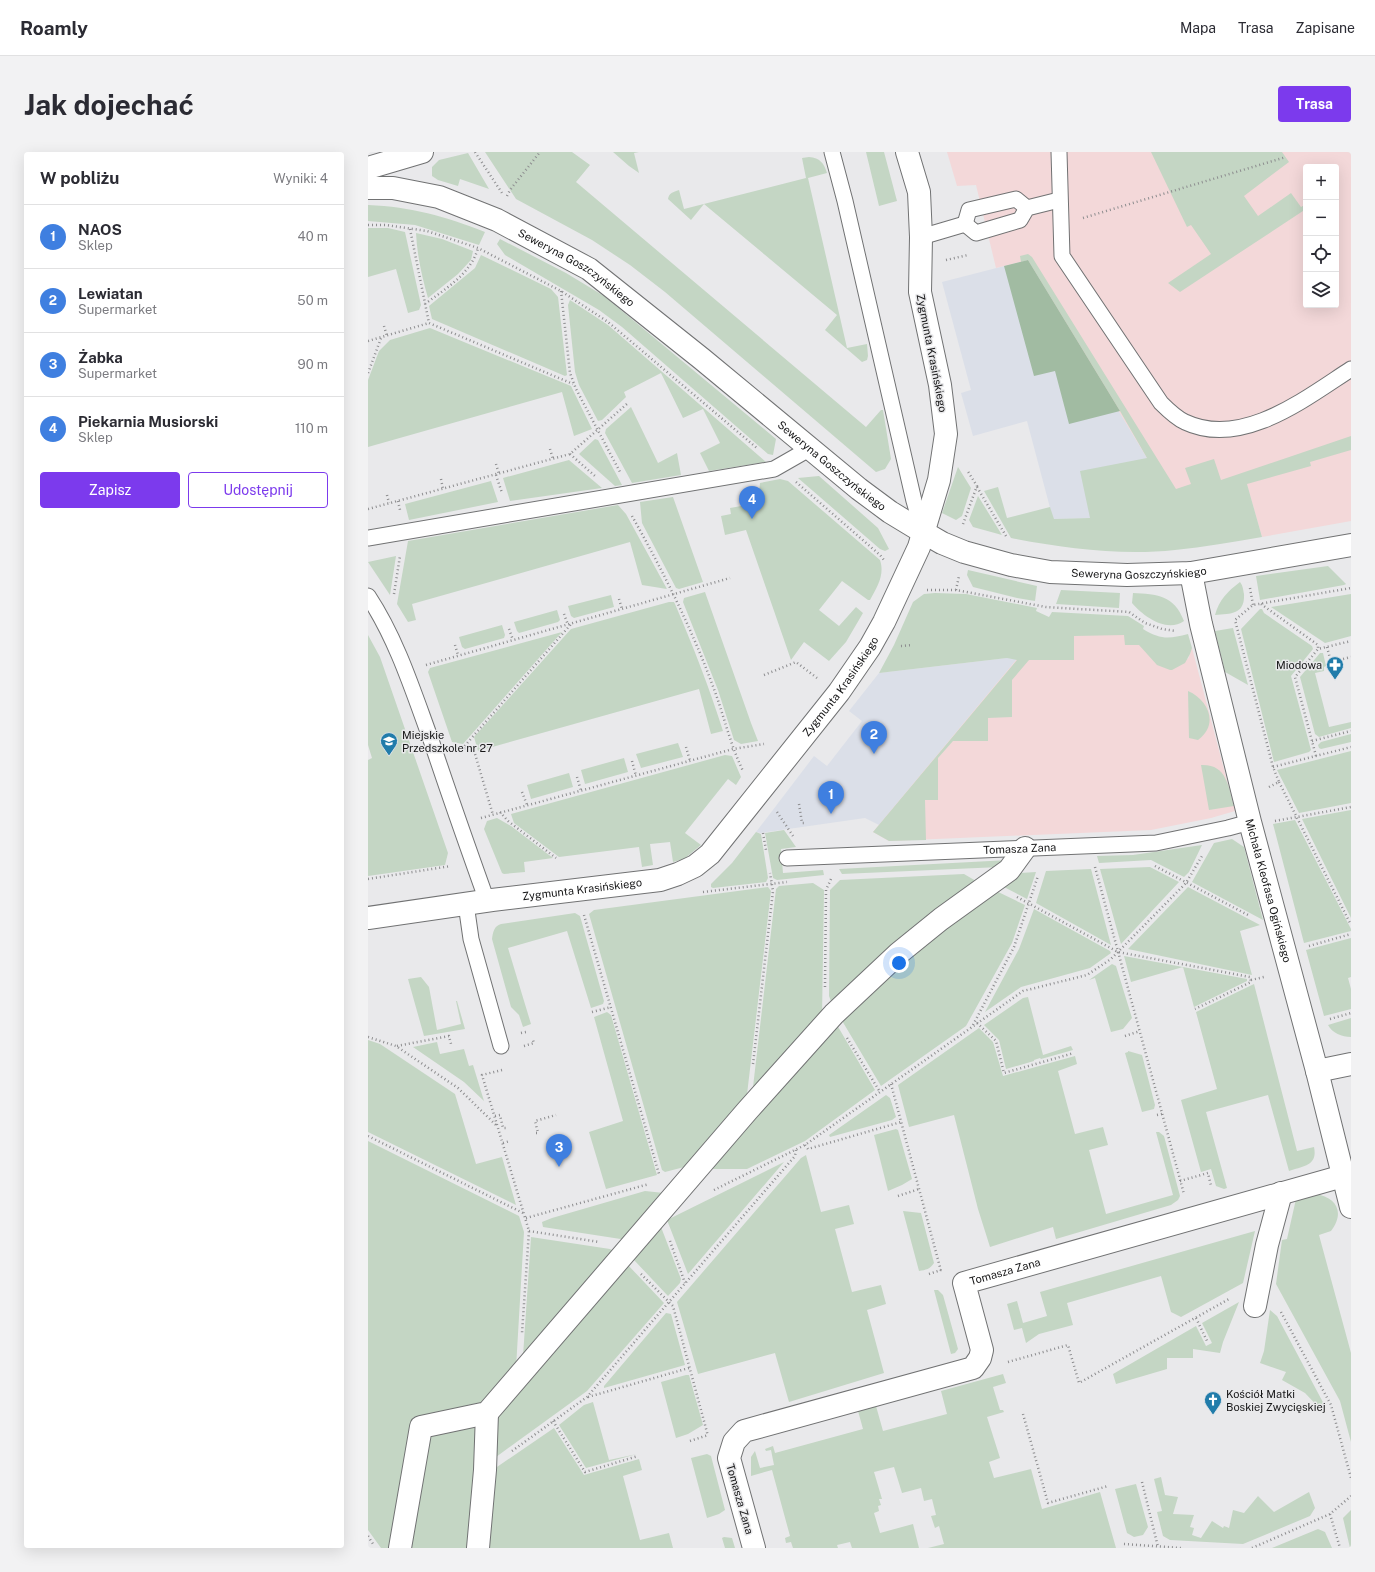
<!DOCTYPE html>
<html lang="pl">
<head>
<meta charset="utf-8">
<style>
  body { margin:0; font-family:"Public Sans",sans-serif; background:#f2f2f3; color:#2b2b33 }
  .controls { position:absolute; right:12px; top:12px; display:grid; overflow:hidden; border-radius:4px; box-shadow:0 4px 16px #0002 }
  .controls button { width:36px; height:36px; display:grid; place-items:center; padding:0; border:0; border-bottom:1px solid #e1e1e2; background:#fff; color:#2b2b33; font:20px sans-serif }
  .you { position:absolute; left:531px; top:811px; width:14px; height:14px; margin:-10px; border:3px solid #fff; border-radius:50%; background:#1a73e8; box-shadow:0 0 0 6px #1a73e833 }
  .badge { display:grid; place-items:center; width:26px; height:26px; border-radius:50%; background:#7c3aed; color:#fff; font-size:13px; font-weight:700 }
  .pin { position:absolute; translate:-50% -33px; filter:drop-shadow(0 1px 2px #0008) }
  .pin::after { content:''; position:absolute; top:21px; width:14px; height:12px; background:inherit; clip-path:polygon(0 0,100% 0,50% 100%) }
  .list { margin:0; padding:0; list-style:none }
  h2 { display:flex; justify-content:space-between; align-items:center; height:52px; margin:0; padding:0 16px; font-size:17px }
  h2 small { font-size:13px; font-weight:400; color:#7c7c81 }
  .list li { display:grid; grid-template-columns:26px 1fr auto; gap:12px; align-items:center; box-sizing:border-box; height:64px; padding:0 16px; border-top:1px solid #e1e1e2 }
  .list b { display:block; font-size:15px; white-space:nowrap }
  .list p { margin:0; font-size:13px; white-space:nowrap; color:#7c7c81 }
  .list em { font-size:13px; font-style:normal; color:#7c7c81 }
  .actions { display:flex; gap:8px; padding:12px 16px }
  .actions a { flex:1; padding:9px 0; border:1px solid #7c3aed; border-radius:4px; text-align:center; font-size:14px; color:#7c3aed }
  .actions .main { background:#7c3aed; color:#fff }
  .icon { flex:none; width:22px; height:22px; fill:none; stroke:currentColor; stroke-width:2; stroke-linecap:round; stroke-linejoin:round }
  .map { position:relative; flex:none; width:983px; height:1396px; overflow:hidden; border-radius:4px }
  header { display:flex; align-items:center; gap:24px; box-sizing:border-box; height:56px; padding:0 20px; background:#fff; border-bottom:1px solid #e1e1e2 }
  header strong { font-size:19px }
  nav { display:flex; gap:22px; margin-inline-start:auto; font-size:14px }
  .intro { display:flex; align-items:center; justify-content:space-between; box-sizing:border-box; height:96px; padding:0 24px }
  h1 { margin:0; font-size:28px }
  .button { padding:10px 18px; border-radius:4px; background:#7c3aed; color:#fff; font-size:14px; font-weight:700 }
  main { display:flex; gap:24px; padding:0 24px }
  aside { flex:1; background:#fff; border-radius:4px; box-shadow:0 4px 16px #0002 }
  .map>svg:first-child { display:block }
  .built { fill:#dbdfe8 }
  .industrial { fill:#f3d8d9; fill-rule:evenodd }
  .green { fill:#c4d6c4 }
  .forest { fill:#a1bba2 }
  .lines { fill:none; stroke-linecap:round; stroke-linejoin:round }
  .lane-casing { stroke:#717273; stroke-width:17 }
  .street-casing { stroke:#717273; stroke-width:24 }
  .path { stroke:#8d8d8f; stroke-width:2.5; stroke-dasharray:1 3; stroke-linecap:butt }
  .lane { stroke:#fff; stroke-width:15 }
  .street { stroke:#fff; stroke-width:22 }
  .labels { text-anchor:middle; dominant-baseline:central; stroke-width:3; stroke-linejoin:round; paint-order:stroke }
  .street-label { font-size:11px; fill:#151516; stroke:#e9e9eb }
  .poi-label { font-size:11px; fill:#151516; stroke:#e9e9eb; text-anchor:start }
</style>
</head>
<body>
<header>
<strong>Roamly</strong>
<nav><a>Mapa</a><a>Trasa</a><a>Zapisane</a></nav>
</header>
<div class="intro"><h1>Jak dojechać</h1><a class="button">Trasa</a></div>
<main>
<aside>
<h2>W pobliżu<small>Wyniki: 4</small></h2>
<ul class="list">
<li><span class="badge" style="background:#3f7fe0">1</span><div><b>NAOS</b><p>Sklep</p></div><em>40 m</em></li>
<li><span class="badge" style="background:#3f7fe0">2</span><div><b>Lewiatan</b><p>Supermarket</p></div><em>50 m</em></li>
<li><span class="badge" style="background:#3f7fe0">3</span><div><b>Żabka</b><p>Supermarket</p></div><em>90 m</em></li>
<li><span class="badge" style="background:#3f7fe0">4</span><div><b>Piekarnia Musiorski</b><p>Sklep</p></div><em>110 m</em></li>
</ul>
<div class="actions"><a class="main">Zapisz</a><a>Udostępnij</a></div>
</aside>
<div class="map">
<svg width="983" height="1396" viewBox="0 0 983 1396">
  <rect width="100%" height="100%" fill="#e9e9eb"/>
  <path class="built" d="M660,108L779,306L739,366L685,367L659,269L605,284L593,241L603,238L574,130Z
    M639,506L649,507L511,673L497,666L393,681L388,680L446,604L459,614L494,569L481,559L511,521Z"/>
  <path class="industrial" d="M579,0H983V369L894,385L877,326L808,348L779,306L660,108L628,116L608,33L589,34ZM938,15H968V153H938Z
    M775,480L820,507L824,496L867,659L843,666L783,678L521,689L505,680L649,507L677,482Z"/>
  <path class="green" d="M117,0H204L222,13L208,30L498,275L513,258H515L523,307L517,317L508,320L297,140L262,113L224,88L148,47Z
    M245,0H271L266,1L271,21L261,14Z
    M498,0H516L529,49L511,54Z
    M783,0H914L921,10L876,44L890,64L923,41L933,55L938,52V57L812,140L800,131L843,102L823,73L819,75Z
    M100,1L121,37L92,27L90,34L70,28L64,24V15L71,8Z
    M441,5C452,6 456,11 459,21L440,26L479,196L499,192L500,204L499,208L494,210L457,178L469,163L336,52L323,68L300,47C301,41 305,40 311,38L316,57L438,26L434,6Z
    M0,53C44,55 76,64 117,80L111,93L47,73L0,69Z
    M0,76H20L37,80L53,153L51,158L40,161L28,117L0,125Z
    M48,81L74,87L105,99L103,108L90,122L60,146C54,125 49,103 48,81Z
    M132,87L198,121L236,144L408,287L405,303L400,302L254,175L231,158L137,103L129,92Z
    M660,102L664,105L808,337L823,332L817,316L846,307L853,328L983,284V298L942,310L943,314L879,332L894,385C865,390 836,395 807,398C753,404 695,396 643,386L616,339L630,335L639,366L682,355L686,367L722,366L712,319L779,306L752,259L660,108L653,110L652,104Z
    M113,103L183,137L190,145L199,223L197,224L64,167L61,154L107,116Z
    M202,148L240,173L398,310L341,319L332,301L352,291L335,257L315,266L293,221L256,240L258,245L234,268L230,269L211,233L207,220L200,153Z
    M62,176L203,234L224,277L206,284L194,240L0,295V228L11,199L22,188Z
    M263,255L290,311L309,301L313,323L264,331L237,281L238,277Z
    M227,287L230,288L254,333L247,334L211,302Z
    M201,308L234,336L142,349L135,326Z
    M590,315L603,336L594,364L588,368L574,361Z
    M451,324L510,376L521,397L517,399L512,397L430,326Z
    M412,327L420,329L512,408C517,423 509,435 502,448H500L474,429L451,458L471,474L488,455L495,461L478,490L461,509L436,490L423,508L378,378L357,383L353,364L363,362L362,356L390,351L392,331Z
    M123,329L130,350L41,368L37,352Z
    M610,344L634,383L605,375L601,368Z
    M305,345L335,430L311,437L308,436L274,371L272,350Z
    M250,353L258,362L299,437L274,433L262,390L44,452L48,468L40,470L29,452L40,389Z
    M28,404L22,443L0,410Z
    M960,414L978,432L976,433L892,448L888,424Z
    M600,418L669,434L667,449L649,446L605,435L599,423Z
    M872,430C875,434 875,437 876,442C877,462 864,462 847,463C851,448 860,439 872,430Z
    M693,438L752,441L751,456L688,452Z
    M337,440L383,571L390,589L373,592L366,588L350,538L315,450L316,446Z
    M567,441L598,442L669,456L668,459L681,465L684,460L760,464L776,474L775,477C793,488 801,487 820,482L824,496L822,502L817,511L804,518H802L789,513L771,493H757L756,483L706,484V508H661L644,528V565L620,566V589H585L570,606V648H557L558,688L521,689L505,680L649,508L639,506L511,521L526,493L545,450L556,442Z
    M765,441C789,442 806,443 816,469C799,481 776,465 764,451Z
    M983,442V484L957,491L903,455Z
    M243,443L246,455L206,466L203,464L200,454Z
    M301,450H306L307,452C325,494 341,535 355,579L343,582L331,537L110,599L106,585L203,477Z
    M892,457H894L896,461L944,494L945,497L923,524L943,598L941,600L906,610L873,477Z
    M189,458L192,468L190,470L151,481L149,479L146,470Z
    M134,473L137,483L136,486L97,497L94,495L91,485Z
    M865,476L880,533L857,520L847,479Z
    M194,480L95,592L84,590L60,520L62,516Z
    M0,483L12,505L80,701L77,713L0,724V608L4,606L0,593Z
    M952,501H955L958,514L956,515V519L947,521L961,575L983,570V576L951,585L947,582L932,525Z
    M820,539C841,548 851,573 830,588L821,586Z
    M983,582V590L953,597L951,596L950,593L953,590Z
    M310,591L315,605L273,616L268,602Z
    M983,599V651L931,661L909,618Z
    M357,603L364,604L373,625L368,633L360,627L317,681L333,693L316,707L305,710L302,690L282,692L285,713L274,715L271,695L191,705L146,671L143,662Z
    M256,606L260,620L217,632L213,618Z
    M833,613C859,612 860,634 866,654L841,658Z
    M201,621L205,635L163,647L159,633Z
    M983,658V766L934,667Z
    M129,666L143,674L185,706L156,710L157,720L136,722L134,721L116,677L119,669Z
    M927,668L983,777V779L936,791L905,672Z
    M416,678L428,695L413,697L415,721L455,718L456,723L409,728L405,726L397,681Z
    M388,680L393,682L400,726L398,730L345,736L343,735V732L364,711Z
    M864,687L876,695L895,768L824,730L846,691Z
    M834,693L821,720L816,725L783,708L731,711L729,704L765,703Z
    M641,708L632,715L474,722L471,717Z
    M782,715L811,730L753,792L732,717Z
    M723,717L743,793L668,751L678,719Z
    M668,720L659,747L636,735L652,721Z
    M596,722L608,729L464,852L461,844L462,738L472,728Z
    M445,731L456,738L454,865L386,938L385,935L408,737L411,734Z
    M400,735L403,739L378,951L324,1013L297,1020L294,1018L221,762L226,758Z
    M820,735L892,773L872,779L884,823L760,797Z
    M626,738L657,753L644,791L598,874L513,934L473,867L510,830Z
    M666,757L742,799L743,801L722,816L653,835L617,860L651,797Z
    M207,761L212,764L236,849L235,852L223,856L199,779L140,796L163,872L155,875L151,863L143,855L124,787C125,780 126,774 133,772Z
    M983,786V825L980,826L983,837V857L956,864L938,798Z
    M756,804L879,827V829L826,855L815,815L763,830Z
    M744,812L748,814L764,866L755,877L743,880L727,826L721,828Z
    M53,825L61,835L69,878L93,872L88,849H89L97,877L56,884L40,827Z
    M886,832L929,999L946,995C950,1014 935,1014 921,1019L900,943L838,960L859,1036L856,1037L848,1034L843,1017L833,1020L813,948L849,937L828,860Z
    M660,845L675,903L703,894L705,898L673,907L672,906L666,908V909L638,917L631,888L616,873L655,846Z
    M239,860L243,863L289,1023L238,1037L221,980L255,969L226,865Z
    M983,866V885C974,885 964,881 960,873Z
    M469,873L507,938L437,989L379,1017H340Z
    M611,876L625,890L635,924L707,904L709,912L690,919L707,982L735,975L740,993L721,998L738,1062L805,1043L788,980H791L796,984L812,1044L810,1048L803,1053L688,1087L685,1075L622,1095L610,1057L586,963L541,975L530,933Z
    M0,888L12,892L87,942L108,1012L134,1005L148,1053L0,980Z
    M69,890L72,902L96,897L101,914L105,913L116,949L96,930L45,895Z
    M760,899L774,903L787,953L786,957L774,960L757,901L760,900Z
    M518,943L522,946L528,965L524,968L462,985L461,983Z
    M528,977L530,978L544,1027L534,1033L520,1039L506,983Z
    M0,989L151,1064L156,1080L148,1216L116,1253L45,1268L26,1396H13L0,1378Z
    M438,1003L453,1060L481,1053L486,1072L467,1077L484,1140L513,1133L518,1152L499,1158L516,1221L421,1250L407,1201L330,1222L309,1150L433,1006Z
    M416,1010L320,1122L299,1068Z
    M277,1039L296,1041L259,1088L175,1075L174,1070L184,1066Z
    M947,1042C969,1045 977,1061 963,1079L951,1083L983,1201V1290L972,1249L908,1132L914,1088L919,1087L928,1047Z
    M535,1059L553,1061L566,1111C562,1117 558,1118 551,1119Z
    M293,1075L313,1127L312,1131L300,1144L266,1108L265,1105Z
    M887,1079L875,1131L813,1165L803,1160L793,1124L699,1151L705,1173L671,1182L658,1191L654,1176L646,1178L639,1152L649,1149L655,1171L679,1164L672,1140Z
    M163,1085L242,1097L248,1101L155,1204Z
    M259,1112L296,1151L219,1239L128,1305L129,1261Z
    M566,1138H570L575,1143L590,1197L587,1201L583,1202Z
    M871,1150L855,1190L852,1201L825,1197V1206H799V1217L748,1232L745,1222L828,1174L838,1194L844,1191L834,1171Z
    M902,1158L909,1164L958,1256L956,1261L937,1241L914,1228L918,1220L892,1211L896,1199Z
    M298,1161L303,1162L317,1213L236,1236V1234Z
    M635,1222L638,1231L625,1235L632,1258H635L636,1260L619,1265L632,1306L621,1310L626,1326L663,1317L674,1357L732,1340L748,1396H560L576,1392L571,1374L567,1376L563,1364L568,1363L564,1347L556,1349L553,1336L534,1341L526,1315L506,1320L514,1347H511L513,1353L510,1354L511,1359L506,1361L512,1381L545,1372L551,1396H484L482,1390L469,1393L470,1396H425L423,1390L418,1391L417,1386L422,1384L404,1318L383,1324V1305L387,1299L392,1316L406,1313L403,1298L398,1299L397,1297L405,1294L407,1301L495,1277L490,1259L508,1254L515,1279L579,1262L573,1239Z
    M318,1223H321L335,1273L320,1282L308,1286L293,1230Z
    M225,1250L241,1308L269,1302L218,1316L191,1273L216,1253Z
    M110,1273L101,1396H42L59,1288L66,1282Z
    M186,1276L216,1323L271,1307L274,1318L255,1324L272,1388L301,1381L305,1396H117L126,1317Z
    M339,1302L343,1304L357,1358L351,1362L339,1366L323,1306Z
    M793,1325L797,1343L810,1345L805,1362L826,1363L822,1375L826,1376L824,1383L833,1386L844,1369L855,1376L856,1374L861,1376L865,1358L876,1361L890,1344L906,1360L941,1340L947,1356L942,1364L875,1392L802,1388L795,1384L789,1360L794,1359L786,1327Z
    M768,1332L780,1375L775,1383L766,1385L759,1381L747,1337Z
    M983,1358V1396H982L975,1366Z
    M950,1377L957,1380L964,1396H904Z
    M356,1385L364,1386L367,1396H357L354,1386Z"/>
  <path class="forest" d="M660,108L752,259L701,272L687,219L666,224L636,114Z"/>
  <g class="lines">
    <g class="lane-casing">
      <g id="lane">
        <path d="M464,0L477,49L546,349L555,380"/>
        <path d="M691,0L694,104L793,251C800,258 808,266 817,270C874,297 938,246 983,217"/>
        <path d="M597,72L608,81L652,68L659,56L691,48"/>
        <path d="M597,72L601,58L648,47L659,56"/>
        <path d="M553,85L597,72"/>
        <path d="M0,386L406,317L441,297"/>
        <path d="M0,444C29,488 45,539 63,588C81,642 100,696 119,749"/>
        <path id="s1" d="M419,706L788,691L860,676L882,670"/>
        <path d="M98,752L103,787L133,894"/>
      </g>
    </g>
    <g class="street-casing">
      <g id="street">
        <path d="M0,16L54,0"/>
        <path id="s2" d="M0,36H25L71,45L129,68L221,117L334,207L491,337L522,360L555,380L574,391L596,400L643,413L682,420L759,423L823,421L983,393"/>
        <path id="s3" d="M823,421L833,472L882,670L949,919L983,1055"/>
        <path id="s4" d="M0,766L124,748L292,728L310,722L327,714L342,702L471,540L502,495L516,470L551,395L571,328L578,282L572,233L552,140L553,85L551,40L539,0"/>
        <path d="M949,919L983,912"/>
        <path d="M887,1154L899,1093L913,1041"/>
        <path d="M32,1396L53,1275L119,1261L379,959L466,862L531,801L573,767L641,718L657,696"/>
        <path d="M110,1396L117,1318L119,1261"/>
        <path id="s5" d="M386,1396L361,1306L366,1290L376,1279L605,1216L612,1206L614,1198L596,1131L975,1024"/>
      </g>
    </g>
    <path class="path" d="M107,0L134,41
      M139,44L142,38L172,0
      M715,66L918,5
      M0,73H18L59,79L110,96L193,139L240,170L390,297
      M42,77L61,171L205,232
      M578,108L600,103
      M193,139L202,221L208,237L252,320
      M57,152C77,137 103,122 110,96
      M16,174L19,184
      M0,189L61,171
      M0,221L13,186
      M182,297L185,307
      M202,302L227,324
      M128,312L131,322
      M128,323L134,341
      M73,327L75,337
      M428,330L512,403L516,408
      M609,335L638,384
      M19,343L21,351
      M30,349L32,358
      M0,357L202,302L260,251
      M264,364C295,419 324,477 346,537C356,564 362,592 375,619
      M595,372L609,334L599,318
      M882,436L885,453
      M559,438H588L678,455L761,460L777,471L794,477L808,479
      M588,438L591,424
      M26,442L32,404
      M251,447L254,457
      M893,452L950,493V497
      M196,462L200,473
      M141,477L145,488
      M87,493L90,503
      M533,494L544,493
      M959,495L963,510L983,505
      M58,513L362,426
      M396,523L428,510L449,526
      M944,589L983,579
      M89,595L93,597L105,595L125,663
      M318,595L322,609
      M94,597L204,471
      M948,604L927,525L950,497L983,489
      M264,609L268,624
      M905,615L983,595
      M209,625L213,639
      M911,630L983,773
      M901,635L911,630L905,615L867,468L885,453L983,436
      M154,640L159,653
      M431,652L434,671H438
      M132,660L140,669L188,706
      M409,660L425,684
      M113,666L365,597L396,592
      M907,669L983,655
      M395,681L398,698
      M787,714L880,763
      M727,715L816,1042
      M0,727L83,714
      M335,740L419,730
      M649,745L750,800L882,825L883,830L827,857
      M216,763L291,1022
      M941,794L983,782
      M883,828L896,825
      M457,835L458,738L463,727
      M224,860L243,855
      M962,867L983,861
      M609,871L628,889L636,921L706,901
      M605,873L646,795L670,724
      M153,881L158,880
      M757,884L772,879
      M0,885L28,894L90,936L129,974
      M479,886L512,940
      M29,894L81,884L83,892
      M156,894L166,891L165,888
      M385,912L405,739L402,721
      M134,918L114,923L161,1079L154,1181
      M523,932L573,1119
      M789,963L794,962
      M127,964L132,963L135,976H138
      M168,981H170L167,969L188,963
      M0,984L157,1062
      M135,991L142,989
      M437,993L440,997L533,970
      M812,1029L840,1021L843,1034
      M346,1038L437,993L655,839L719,823L743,807L818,731L834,704
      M530,1044L551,1037
      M158,1066L281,1032
      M161,1079L231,1090
      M302,1089L317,1131
      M273,1122L305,1154L340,1284
      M561,1122L573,1118
      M913,1160L963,1253L983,1326
      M828,1166L840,1191
      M640,1210L700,1193L711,1231L861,1147
      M220,1245L321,1216
      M655,1262L680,1351L740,1334
      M185,1269L217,1320L270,1304
      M322,1289L340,1283
      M144,1299L219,1245L427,1004L428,998
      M774,1330L790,1395
      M962,1362L972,1396
      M0,1384L5,1392
      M756,1392L813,1396
      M884,1396L962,1362L983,1344"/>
    <use href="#lane" class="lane"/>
    <use href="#street" class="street"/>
  </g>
  <defs>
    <g id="pharmacy-pin" transform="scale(0.9)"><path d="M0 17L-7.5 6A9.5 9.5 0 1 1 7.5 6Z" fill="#217caa" stroke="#e9e9eb"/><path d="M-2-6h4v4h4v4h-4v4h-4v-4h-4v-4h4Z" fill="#fff"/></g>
    <g id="school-pin" transform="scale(0.9)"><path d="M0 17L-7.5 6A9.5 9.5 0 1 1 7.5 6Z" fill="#217caa" stroke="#e9e9eb"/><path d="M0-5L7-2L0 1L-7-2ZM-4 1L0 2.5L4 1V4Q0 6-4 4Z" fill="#fff"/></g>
    <g id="church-pin" transform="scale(0.9)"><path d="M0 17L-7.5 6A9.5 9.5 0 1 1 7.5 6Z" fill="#217caa" stroke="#e9e9eb"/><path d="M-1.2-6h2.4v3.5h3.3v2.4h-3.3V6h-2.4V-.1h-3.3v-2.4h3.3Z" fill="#fff"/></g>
  </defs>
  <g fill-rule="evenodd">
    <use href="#pharmacy-pin" x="967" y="513"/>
    <use href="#school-pin" x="21" y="589"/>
    <use href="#church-pin" x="845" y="1248"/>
  </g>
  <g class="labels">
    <g class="street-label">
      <text stroke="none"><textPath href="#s2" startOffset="227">Seweryna Goszczyńskiego</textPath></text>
      <text transform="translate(564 201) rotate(79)">Zygmunta Krasińskiego</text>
      <text stroke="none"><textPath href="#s2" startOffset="551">Seweryna Goszczyńskiego</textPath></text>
      <text stroke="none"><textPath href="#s2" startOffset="887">Seweryna Goszczyńskiego</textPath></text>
      <text stroke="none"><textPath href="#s4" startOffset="564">Zygmunta Krasińskiego</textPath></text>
      <text stroke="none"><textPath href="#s1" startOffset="233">Tomasza Zana</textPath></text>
      <text stroke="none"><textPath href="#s4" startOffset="216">Zygmunta Krasińskiego</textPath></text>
      <text stroke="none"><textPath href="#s3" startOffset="327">Michała Kleofasa Ogińskiego</textPath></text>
      <text stroke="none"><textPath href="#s5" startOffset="495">Tomasza Zana</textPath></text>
      <text transform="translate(372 1347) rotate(74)">Tomasza Zana</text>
    </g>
    <g class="poi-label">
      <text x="954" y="513" text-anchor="end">Miodowa</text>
      <text x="34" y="583">Miejskie<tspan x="34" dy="13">Przedszkole nr 27</tspan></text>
      <text x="858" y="1242">Kościół Matki<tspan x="858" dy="13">Boskiej Zwycięskiej</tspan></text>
    </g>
  </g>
</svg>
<div class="controls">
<button>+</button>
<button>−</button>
<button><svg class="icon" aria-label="locate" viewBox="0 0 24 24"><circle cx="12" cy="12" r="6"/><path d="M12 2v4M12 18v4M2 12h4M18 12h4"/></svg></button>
<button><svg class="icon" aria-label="layers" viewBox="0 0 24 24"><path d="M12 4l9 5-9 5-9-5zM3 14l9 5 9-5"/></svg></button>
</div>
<div class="you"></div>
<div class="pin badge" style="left:463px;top:662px;background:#3f7fe0">1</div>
<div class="pin badge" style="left:506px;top:602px;background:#3f7fe0">2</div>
<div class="pin badge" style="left:191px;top:1015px;background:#3f7fe0">3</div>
<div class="pin badge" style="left:384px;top:367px;background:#3f7fe0">4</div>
</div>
</main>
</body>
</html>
